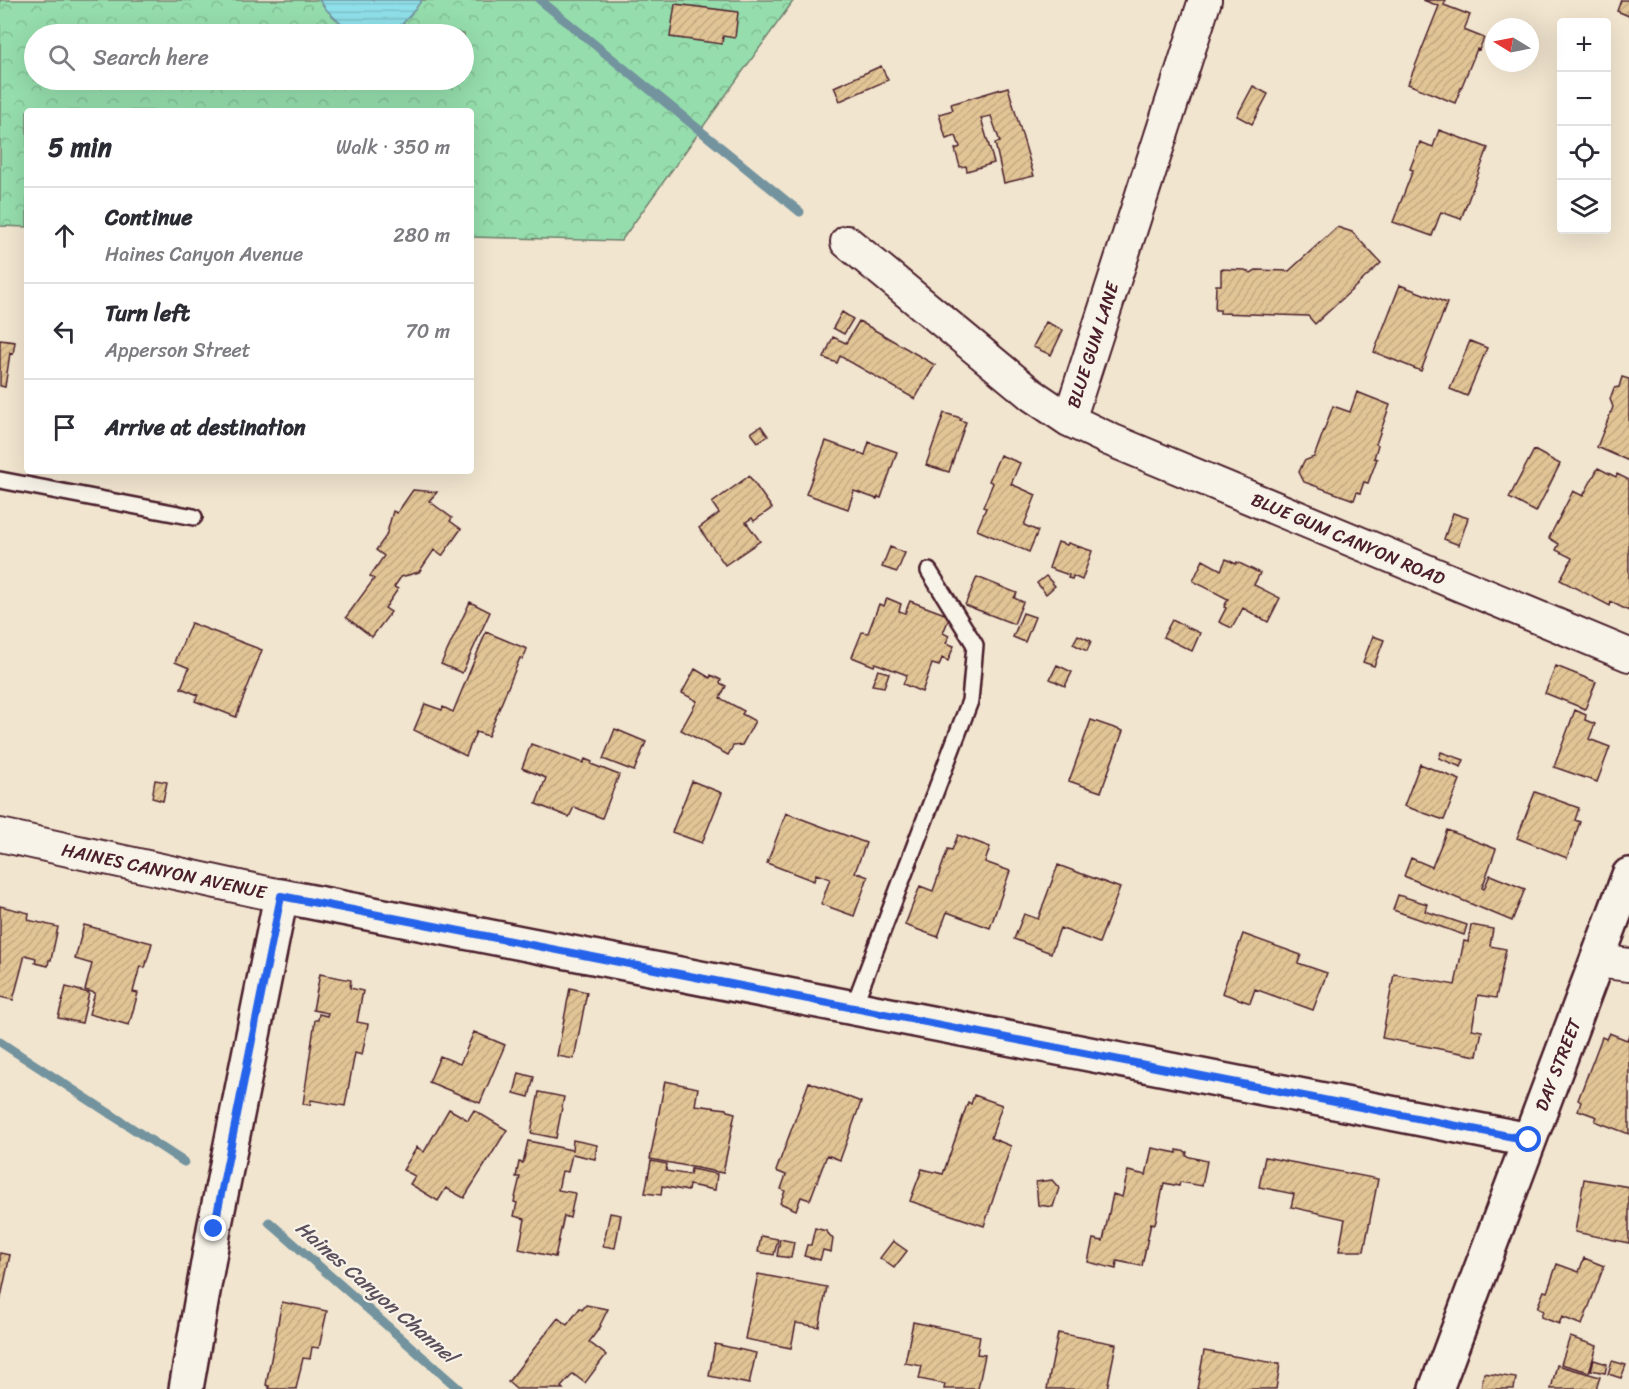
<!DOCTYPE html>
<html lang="en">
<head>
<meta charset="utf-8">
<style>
  body { margin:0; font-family:Sriracha,sans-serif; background:#f7f7f7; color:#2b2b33 }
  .controls { position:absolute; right:18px; top:18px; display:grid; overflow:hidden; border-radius:6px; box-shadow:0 6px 24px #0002 }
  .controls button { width:54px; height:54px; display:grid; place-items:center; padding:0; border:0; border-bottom:2px solid #e1e1e2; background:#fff; color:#2b2b33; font:30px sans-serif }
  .compass { position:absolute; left:1485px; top:18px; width:54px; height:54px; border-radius:50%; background:#fff; box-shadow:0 6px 24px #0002; rotate:280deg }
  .stop { position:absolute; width:18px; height:18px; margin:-14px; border:4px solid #2563eb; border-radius:50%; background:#fff }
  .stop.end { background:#2563eb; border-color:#fff; box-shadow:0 2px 6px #0008 }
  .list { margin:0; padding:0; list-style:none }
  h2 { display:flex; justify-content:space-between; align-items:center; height:78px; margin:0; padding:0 24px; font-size:26px }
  h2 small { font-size:20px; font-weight:400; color:#7c7c81 }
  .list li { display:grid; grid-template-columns:39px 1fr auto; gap:18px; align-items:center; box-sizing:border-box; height:96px; padding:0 24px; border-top:2px solid #e1e1e2 }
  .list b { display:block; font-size:22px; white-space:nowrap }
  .list p { margin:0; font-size:20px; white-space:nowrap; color:#7c7c81 }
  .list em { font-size:20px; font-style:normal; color:#7c7c81 }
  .icon { flex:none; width:33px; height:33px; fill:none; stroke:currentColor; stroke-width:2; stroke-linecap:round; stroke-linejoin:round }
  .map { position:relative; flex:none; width:1629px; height:1389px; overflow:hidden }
  .search { position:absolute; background:#fff; box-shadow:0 6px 24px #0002; left:24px; top:24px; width:450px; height:66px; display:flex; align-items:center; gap:15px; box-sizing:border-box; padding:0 21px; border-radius:33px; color:#7c7c81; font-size:22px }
  .panel { position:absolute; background:#fff; box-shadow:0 6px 24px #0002; left:24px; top:108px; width:450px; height:366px; border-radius:6px }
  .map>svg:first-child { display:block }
  .forest { fill:url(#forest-crowns); stroke:#707e6c; stroke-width:1.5; fill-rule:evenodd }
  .water { fill:url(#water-rules); stroke:#73939e; stroke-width:1.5 }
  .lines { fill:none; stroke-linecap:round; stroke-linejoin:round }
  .stream { stroke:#73939e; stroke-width:9 }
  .building { fill:url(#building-hatch); stroke:#4a1f2b; stroke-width:1.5 }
  .service-casing { stroke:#4a1f2b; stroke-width:20 }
  .minor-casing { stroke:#4a1f2b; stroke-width:36 }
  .tertiary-casing { stroke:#4a1f2b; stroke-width:38 }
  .service { stroke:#f7f3e8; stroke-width:15 }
  .minor { stroke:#f7f3e8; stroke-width:32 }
  .tertiary { stroke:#f7f3e8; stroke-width:33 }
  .route { stroke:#2563eb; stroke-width:8 }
  .labels { text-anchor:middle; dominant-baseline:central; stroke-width:4.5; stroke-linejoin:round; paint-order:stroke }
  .street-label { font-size:18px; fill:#4a1f2b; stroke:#f7f3e8 }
  .water-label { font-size:20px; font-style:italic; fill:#5b4f5b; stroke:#f7f3e8 }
</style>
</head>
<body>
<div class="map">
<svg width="1629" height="1389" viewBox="0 0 1629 1389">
  <defs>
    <pattern id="forest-crowns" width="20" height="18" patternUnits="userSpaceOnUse" patternTransform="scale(1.5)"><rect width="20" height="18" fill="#95ddac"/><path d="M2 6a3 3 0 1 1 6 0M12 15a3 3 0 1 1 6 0" fill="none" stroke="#82bd94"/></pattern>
    <pattern id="water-rules" width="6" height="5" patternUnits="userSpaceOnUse" patternTransform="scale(1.5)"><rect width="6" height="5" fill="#8fe0ea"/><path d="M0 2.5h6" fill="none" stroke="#7dc0c9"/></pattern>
    <pattern id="building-hatch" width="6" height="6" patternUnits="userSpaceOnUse" patternTransform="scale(1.5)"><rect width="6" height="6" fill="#e2c596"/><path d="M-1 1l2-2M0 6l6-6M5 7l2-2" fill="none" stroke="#c3a981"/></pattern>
  </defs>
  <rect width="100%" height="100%" fill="#f1e5cf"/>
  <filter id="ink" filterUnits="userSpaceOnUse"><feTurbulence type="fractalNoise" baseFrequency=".0167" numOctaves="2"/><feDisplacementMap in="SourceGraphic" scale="12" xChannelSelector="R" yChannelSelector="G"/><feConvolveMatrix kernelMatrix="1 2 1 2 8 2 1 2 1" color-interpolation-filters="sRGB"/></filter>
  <g filter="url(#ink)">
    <path class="forest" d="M0,0H794L621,241L471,237V111H27V227L0,226ZM34,34H464V80H34Z"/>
    <path class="water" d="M319,0H422C414,11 405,23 394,31C366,47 334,22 319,0Z"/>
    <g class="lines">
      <path class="stream" d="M540,0L800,212
        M0,1042L184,1162
        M269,1222L459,1389"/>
    </g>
    <path class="building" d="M1423,0H1446L1444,5L1470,15L1464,30L1484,38L1479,50L1477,49L1455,103L1408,84L1439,6Z
      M1621,0H1629V16L1617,11Z
      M675,4L738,12L735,38L723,36L722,44L670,37Z
      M881,66L888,80L840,101L834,87Z
      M1253,86L1268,94L1252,124L1237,116Z
      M1008,87L1034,176L1004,183L995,143L1000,142L991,116L981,118L994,163L967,171L966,166L960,167L955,149L960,147L956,136L946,139L939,114L953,110L951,104Z
      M1439,130L1488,148L1461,219L1441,212L1432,236L1393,222L1413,170L1410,169L1420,142L1433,147Z
      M1337,227L1352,232L1381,263L1315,324L1308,316L1220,313V310H1215L1216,285H1221V269L1245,270L1251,273L1256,270L1289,271Z
      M1400,285L1447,303L1421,371L1374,352Z
      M842,312L853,319L844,334L833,328Z
      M859,321L935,365L915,399L840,356L837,363L824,358L833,337L846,343Z
      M1046,322L1063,330L1051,355L1033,347Z
      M0,340L15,342L13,354L10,353L5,387L0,386Z
      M1470,341L1487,348L1467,396L1450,389Z
      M1622,377L1629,379V461L1597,447L1613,407L1610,399L1614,388L1619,387Z
      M1357,392L1390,405L1376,444L1378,445L1374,458L1377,459L1368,483L1364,482L1360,493L1357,492L1354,500L1304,482L1299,472L1304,461L1314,457L1333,406L1350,412Z
      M944,413L961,418L960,420L966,422L949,472L926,465Z
      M761,426L768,436L758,442L751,433Z
      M826,441L865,455L869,442L897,452L881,498L878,497L877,499L854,491L848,509L806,494Z
      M1534,450L1560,464L1536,512L1509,498Z
      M1000,455L1020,463L1011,484L1036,495L1024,525L1038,531L1029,552L977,530L986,508L983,507L993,483L989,481Z
      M1598,468L1616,477L1617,474L1629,480V611L1611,602L1610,606L1560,580L1572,558L1556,550L1559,544L1549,538L1573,491L1583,496Z
      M749,476L772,508L754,521L752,518L746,522L760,541L725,565L699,528L719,513L712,503Z
      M413,490L437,492L429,501L452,518L450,521L461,529L442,556L434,550L419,572L401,577L394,587L398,589L385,608L391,612L372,637L346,617L374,579L370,576L384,556L376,550L386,536L393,511L397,513Z
      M1453,513L1468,518L1459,545L1444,539Z
      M1058,542L1067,545L1068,543L1092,551L1082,580L1073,576L1072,579L1068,578L1069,575L1049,568Z
      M890,547L905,553L897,572L882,567Z
      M1226,559L1236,564L1237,562L1260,573L1254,585L1280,598L1268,622L1243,608L1232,628L1219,622L1226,608L1224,607L1228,599L1193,581L1203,560L1221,570Z
      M1046,576L1055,586L1046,594L1037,583Z
      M977,577L1017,593L1014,598L1023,602L1014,624L965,605Z
      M887,598L901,604L899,611L905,613L910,601L950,616L943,633L949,636L946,643L954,646L948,661L942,658L939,666L932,664L922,692L903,684L907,675L875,663L874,666L852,657L862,632L868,633L879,604L884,606Z
      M470,602L490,612L462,673L441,664Z
      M1023,613L1035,617L1025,642L1013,637Z
      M1172,620L1200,633L1192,651L1163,637Z
      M191,623L262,650L236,717L195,701L198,695L181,688L189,668L175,662Z
      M486,632L527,649L523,659L520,658L488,736L476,732L466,756L414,730L425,704L442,710L443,707L453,712Z
      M1078,635L1091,641L1087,651L1073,644Z
      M1373,636L1384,640L1374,666L1363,662Z
      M1057,665L1072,672L1065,686L1050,679Z
      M1556,666L1596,682L1585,709L1545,693Z
      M695,669L710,678L711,675L721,680L720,683L726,686L720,698L744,711L742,714L755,721L742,745L733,746L728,755L681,730L697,701L682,693Z
      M878,670L889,673L884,687L872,685Z
      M1575,710L1586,715L1585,720L1595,724L1589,739L1610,747L1597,782L1554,767Z
      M1091,720L1123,731L1101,792L1069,781Z
      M615,729L646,742L634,771L603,759Z
      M531,744L583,763L585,759L592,762L591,764L619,775L602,818L574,807L569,817L536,804L546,778L522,768Z
      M1441,752L1464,760L1461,767L1439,758Z
      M1420,764L1460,780L1444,820L1404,806Z
      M155,780L167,782L163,801L152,798Z
      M692,781L722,793L702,843L672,832Z
      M1535,792L1579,808L1575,820L1580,822L1567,858L1517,838Z
      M786,813L866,843L855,872L868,877L854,916L821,904L830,879L816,874L814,881L767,863Z
      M1447,830L1496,849L1482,888L1484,889L1490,875L1525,889L1512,921L1404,876L1411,858L1432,867Z
      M958,835L990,847L985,862L1010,871L990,928L947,912L938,937L905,925L920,886L933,891L948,849L952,850Z
      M1058,865L1120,888L1099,943L1060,928L1051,953L1014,939L1024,914L1038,919Z
      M1398,895L1427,904L1425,911L1467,925L1464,935L1393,910Z
      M0,906L29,913L28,920L58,927L51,960H49L48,966L35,963L36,958L25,955L13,1000L0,997Z
      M84,925L152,943L145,968L140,966L133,992L138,993L129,1025L89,1014L95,993L85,990L92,964L75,959Z
      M1471,925L1493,929L1490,946L1506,949L1496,998L1478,995L1472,1029L1482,1031L1477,1056L1382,1038L1394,974L1455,985L1464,941L1468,942Z
      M1243,934L1301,955L1298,963L1327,973L1313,1010L1255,989L1250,1003L1222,993Z
      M320,974L351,980L350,988L363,991L357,1022L368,1024L362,1055L355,1053L345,1106L311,1100L310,1105L303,1104L315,1020H318L319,1014L327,1016L328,1013L313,1010Z
      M66,987L89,993L82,1023L58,1018Z
      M570,988L587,992L574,1059L557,1056Z
      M474,1032L505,1045L480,1103L429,1082L440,1056L460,1064Z
      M1609,1033L1627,1040L1629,1035V1134L1595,1121L1597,1117L1578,1110L1581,1102L1578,1100L1602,1037L1606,1039Z
      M519,1073L534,1077L529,1097L514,1093Z
      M665,1081L698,1088L695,1105L727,1109L728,1111L735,1113L723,1173L650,1159Z
      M809,1082L861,1102L840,1160L827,1155L810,1200L801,1197L796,1210L780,1203L785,1191L781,1189L786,1175L776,1171Z
      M539,1092L564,1097L556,1138L531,1133Z
      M974,1095L1002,1105L991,1138L1011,1146L984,1226L910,1201L922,1169L943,1174L968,1102L971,1104Z
      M449,1109L468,1120L474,1110L507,1130L464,1198L446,1188L438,1201L410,1184L415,1176L403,1170L417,1147L424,1152Z
      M573,1140L597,1145L595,1159L572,1154L568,1172L562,1171L558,1190L575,1193L570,1218L564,1216L555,1257L519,1249L525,1219L514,1216L517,1203L514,1202L520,1177H516L519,1162L523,1163L528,1141L572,1150Z
      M1152,1148L1177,1153V1150L1187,1152L1186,1156L1207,1161L1202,1186L1180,1182L1179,1186L1164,1183L1155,1224L1151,1223L1142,1266L1117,1261L1116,1269L1088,1262L1093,1239L1103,1241L1113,1194L1122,1197L1128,1171L1146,1175Z
      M1265,1157L1378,1179L1364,1251H1339L1345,1219L1291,1207L1294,1194L1259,1187Z
      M651,1161L667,1164L666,1171L690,1175L691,1169L717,1174L715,1190L689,1185L688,1191L662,1186L661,1195L645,1193Z
      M1584,1179L1629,1187V1243L1575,1232Z
      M1052,1180L1059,1188L1053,1207L1038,1205L1036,1182Z
      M610,1213L621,1215L615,1248L603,1246Z
      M815,1228L826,1231L833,1239L831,1252L823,1250L820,1260L804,1256L807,1245H811Z
      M761,1236L778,1239L774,1255L758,1252Z
      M780,1239L794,1242L791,1258L777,1256Z
      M893,1241L907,1251L894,1268L880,1258Z
      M0,1253L10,1255L0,1302Z
      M1584,1258L1604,1266L1582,1325L1562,1317L1559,1324L1541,1317L1543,1311L1537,1308L1544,1291L1547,1292L1557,1264L1579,1272Z
      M758,1274L827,1287L819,1327L796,1323L791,1348L745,1339Z
      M282,1302L327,1311L319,1348L312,1347L310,1359L303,1358L296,1389H269V1386L266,1385Z
      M586,1305L608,1309L600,1325L601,1326L589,1342L606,1355L585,1383L573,1374L561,1387L563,1389H516L508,1382L558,1318L567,1325L580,1308L582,1310Z
      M913,1322L980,1336L977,1354L985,1355L978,1389H944L945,1384L919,1379L922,1366L905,1363Z
      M1058,1333L1116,1344L1107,1389H1047Z
      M1570,1337L1597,1346L1589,1372L1561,1364Z
      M715,1344L756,1353L749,1384L709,1376Z
      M1204,1351L1280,1364L1276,1389H1197Z
      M1594,1360L1607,1364L1605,1373L1591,1370Z
      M1612,1361L1626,1365L1621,1378L1608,1374Z
      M1557,1365L1600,1377L1596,1389H1551Z
      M1484,1373L1516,1378L1514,1389H1481Z"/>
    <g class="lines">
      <g class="service-casing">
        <path id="service" d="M0,480L194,517
          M853,1008L970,701L975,645L929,571"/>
      </g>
      <g class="minor-casing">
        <path id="minor" d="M847,242L1032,395L1069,420L1111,440L1629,655
          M1069,420L1205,0
          M0,835L281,896
          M1597,961L1629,965"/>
      </g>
      <g class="tertiary-casing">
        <path id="tertiary" d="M186,1389L214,1229L281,896L1529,1140
          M1436,1389L1629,875"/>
      </g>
      <use href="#service" class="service"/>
      <use href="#minor" class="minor"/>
      <use href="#tertiary" class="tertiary"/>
    </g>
  </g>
  <g class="lines" filter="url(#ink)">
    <path class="route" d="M214,1229L281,896L1529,1140"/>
  </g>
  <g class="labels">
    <g class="street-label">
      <text transform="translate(1093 345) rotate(-72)">BLUE GUM LANE</text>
      <text transform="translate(1348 539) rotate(23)">BLUE GUM CANYON ROAD</text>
      <text transform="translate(164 871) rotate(12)">HAINES CANYON AVENUE</text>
      <text transform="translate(1558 1065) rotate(-69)">DAY STREET</text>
    </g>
    <g class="water-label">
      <text transform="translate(376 1292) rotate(41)">Haines Canyon Channel</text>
    </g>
  </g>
</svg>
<div class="controls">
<button>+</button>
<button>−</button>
<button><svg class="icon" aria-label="locate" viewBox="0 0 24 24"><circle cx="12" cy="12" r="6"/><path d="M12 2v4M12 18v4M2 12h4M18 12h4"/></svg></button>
<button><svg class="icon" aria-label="layers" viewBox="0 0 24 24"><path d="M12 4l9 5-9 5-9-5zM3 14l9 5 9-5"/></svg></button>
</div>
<svg class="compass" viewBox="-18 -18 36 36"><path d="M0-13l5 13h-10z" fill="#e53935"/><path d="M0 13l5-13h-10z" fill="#7c7c81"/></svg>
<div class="stop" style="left:1529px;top:1140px"></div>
<div class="stop end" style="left:214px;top:1229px"></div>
<div class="search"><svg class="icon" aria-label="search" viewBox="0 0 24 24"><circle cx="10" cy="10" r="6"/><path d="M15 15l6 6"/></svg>Search here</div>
<section class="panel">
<h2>5 min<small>Walk · 350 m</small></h2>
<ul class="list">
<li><svg class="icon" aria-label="ahead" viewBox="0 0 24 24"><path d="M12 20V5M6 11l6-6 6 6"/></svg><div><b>Continue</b><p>Haines Canyon Avenue</p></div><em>280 m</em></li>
<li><svg class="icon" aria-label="left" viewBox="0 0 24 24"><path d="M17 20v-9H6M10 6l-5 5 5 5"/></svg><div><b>Turn left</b><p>Apperson Street</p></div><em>70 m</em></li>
<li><svg class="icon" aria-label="arrive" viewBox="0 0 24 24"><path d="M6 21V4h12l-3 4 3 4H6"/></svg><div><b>Arrive at destination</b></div></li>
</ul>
</section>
</div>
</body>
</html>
